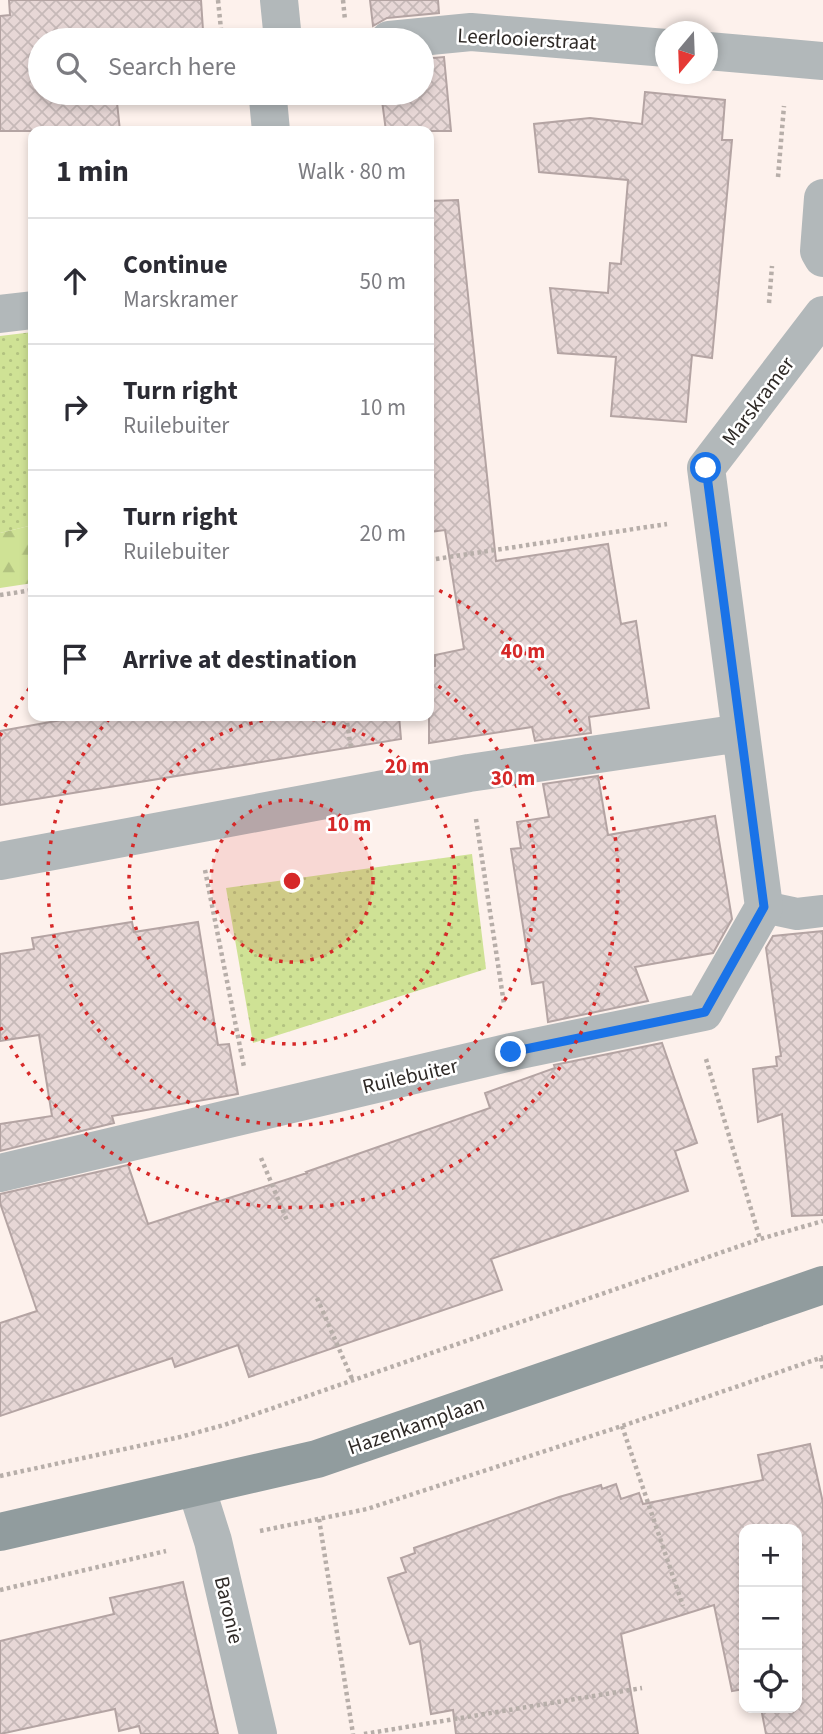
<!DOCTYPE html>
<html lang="en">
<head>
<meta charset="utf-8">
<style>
  body { margin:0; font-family:"Source Sans 3",sans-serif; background:#f2f2f3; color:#2b2b33 }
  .controls { position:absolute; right:21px; bottom:21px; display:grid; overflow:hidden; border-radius:14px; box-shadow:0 4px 10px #0003 }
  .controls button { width:63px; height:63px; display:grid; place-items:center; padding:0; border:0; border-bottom:2px solid #e1e1e2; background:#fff; color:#2b2b33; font:35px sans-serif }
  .compass { position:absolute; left:655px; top:21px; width:63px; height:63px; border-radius:50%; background:#fff; box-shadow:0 4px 10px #0003; rotate:199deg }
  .stop { position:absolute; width:21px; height:21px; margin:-16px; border:5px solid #1a73e8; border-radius:50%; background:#fff }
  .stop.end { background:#1a73e8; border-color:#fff; box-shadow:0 2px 7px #0008 }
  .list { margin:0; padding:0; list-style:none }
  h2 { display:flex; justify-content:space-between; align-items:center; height:91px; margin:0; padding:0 28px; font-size:30px }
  h2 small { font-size:23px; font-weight:400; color:#7c7c81 }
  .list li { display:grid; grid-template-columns:46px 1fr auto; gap:21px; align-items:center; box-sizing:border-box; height:126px; padding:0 28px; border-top:2px solid #e1e1e2 }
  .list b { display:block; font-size:26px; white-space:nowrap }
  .list p { margin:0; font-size:23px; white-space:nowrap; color:#7c7c81 }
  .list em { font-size:23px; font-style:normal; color:#7c7c81 }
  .icon { flex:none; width:38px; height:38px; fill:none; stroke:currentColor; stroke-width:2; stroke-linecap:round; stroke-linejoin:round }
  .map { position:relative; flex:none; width:823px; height:1734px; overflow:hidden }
  .search { position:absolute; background:#fff; box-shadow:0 4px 10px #0003; left:28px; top:28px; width:406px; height:77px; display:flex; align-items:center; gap:18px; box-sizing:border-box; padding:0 24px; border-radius:38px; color:#7c7c81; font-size:26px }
  .panel { position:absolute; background:#fff; box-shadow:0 4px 10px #0003; left:28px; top:126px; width:406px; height:595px; border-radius:14px }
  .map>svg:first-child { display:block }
  .grass { fill:url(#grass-dots) }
  .forest { fill:url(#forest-firs) }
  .building { fill:url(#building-cross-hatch); stroke:#b4a4a3; stroke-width:2 }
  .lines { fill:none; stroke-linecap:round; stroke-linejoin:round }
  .path { stroke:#b7aea9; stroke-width:4.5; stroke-dasharray:3.5 3.5; stroke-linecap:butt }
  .lane { stroke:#b2b8ba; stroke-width:32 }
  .street { stroke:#b2b8ba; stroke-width:38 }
  .secondary { stroke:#919c9e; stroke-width:38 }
  .route { stroke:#1a73e8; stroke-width:9 }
  .ring { fill:none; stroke:#d62828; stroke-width:3.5; stroke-dasharray:3.5 7 }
  .labels { text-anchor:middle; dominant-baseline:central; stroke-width:5; stroke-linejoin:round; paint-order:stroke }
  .street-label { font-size:21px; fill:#2f2a27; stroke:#fff }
  .centre { fill:#d62828; stroke:#fff; stroke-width:3.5 }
  .ring-label { font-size:21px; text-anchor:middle; font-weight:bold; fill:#d62828; stroke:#fff; stroke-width:5; stroke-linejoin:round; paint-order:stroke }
</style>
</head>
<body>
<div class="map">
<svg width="823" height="1734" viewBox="0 0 823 1734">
  <defs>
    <pattern id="grass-dots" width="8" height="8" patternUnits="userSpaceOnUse" patternTransform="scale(1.75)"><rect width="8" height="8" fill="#cfe295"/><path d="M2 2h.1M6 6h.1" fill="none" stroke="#b2c280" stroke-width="1.8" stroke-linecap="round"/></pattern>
    <pattern id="forest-firs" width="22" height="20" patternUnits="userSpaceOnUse" patternTransform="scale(1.75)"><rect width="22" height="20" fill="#cfe295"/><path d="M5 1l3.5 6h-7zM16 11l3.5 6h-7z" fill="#b2c280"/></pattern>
    <pattern id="building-cross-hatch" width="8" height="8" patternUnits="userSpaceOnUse" patternTransform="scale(1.75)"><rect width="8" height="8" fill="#e7d7d6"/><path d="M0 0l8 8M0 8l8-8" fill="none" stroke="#c6b9b8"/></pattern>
  </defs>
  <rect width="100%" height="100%" fill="#fdf1ec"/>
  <path class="grass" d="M33,332V525L0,533V336Z
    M472,854L486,969L253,1043L226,888Z"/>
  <path class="forest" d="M33,525V583L0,588V533Z"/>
  <path class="building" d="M9,0H201L203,30L110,40H40V93H116L120,131H0V16L10,15Z
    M370,0H438L439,13L387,18L373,26Z
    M444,57L451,131H386L381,93H422V59Z
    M645,92L725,100L722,140H732L712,358L692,355L686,422L611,416L616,357L558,353L550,288L608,293L610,263L621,264L628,180L539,172L534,124L590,118L642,124Z
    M458,200L496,561L608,544L621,624L636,621L649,708L589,717L591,733L535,741L532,727L429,743V667L435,666V655L464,649L445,530L429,532V201Z
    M84,716H399L401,739L0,805V731Z
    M598,776L608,835L715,816L732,919L713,953L635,967L648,1001L548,1022L543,982L532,984L511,849L521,848L517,822L549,817L543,784Z
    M132,922L134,932L198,922L218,1045L229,1044L238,1094L112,1116L114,1123L0,1151V1124L52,1116L39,1035L0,1041V954L34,949L32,938Z
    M823,931V1215L792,1216L782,1114L758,1122L753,1069L777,1066L776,1057L781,1056L766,948L773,936Z
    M662,1043L697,1143L675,1151L688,1191L491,1259L502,1290L249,1377L238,1345L175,1367L172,1358L0,1416V1323L37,1311L0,1203V1194L128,1165L148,1224L307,1173L306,1172L490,1108L485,1093L555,1068L554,1065Z
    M810,1444L823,1503V1734H766L761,1708H797V1529H744V1689L732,1691L714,1605L621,1634L638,1734H456L453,1710L431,1714L420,1641L410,1644L388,1578L406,1572L401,1558L415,1553L414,1548L559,1497L601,1485L602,1489L616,1484L621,1499L639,1493L643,1504L763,1480L758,1455Z
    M183,1582L218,1734H141L139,1726L119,1731L115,1709L0,1734V1641L114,1614L110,1598Z"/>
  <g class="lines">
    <path class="path" d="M218,0L222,39L226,40
      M343,0L345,20
      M778,177L784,106
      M769,303L772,266
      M429,560L667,524
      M0,595L33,590
      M346,716L351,748
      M476,819L504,1004
      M205,870L244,1067
      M706,1059L760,1239
      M261,1158L288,1223
      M317,1298L353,1381
      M821,1358L823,1370
      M622,1426L683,1606
      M0,1476L180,1437L224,1425L760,1239L823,1221
      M319,1519L353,1734
      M260,1531L367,1509L622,1426L823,1357
      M0,1590L166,1551
      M364,1734L642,1688"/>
    <path class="lane" d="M764,907L797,914L823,911"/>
    <path class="street" d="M279,0L283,40
      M389,40L471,32L666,48
      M708,51L823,61
      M271,93L268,99L271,131
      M823,198L819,251L823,258
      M0,314L33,310
      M0,861L469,773L741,733
      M0,1173L511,1052L704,1012L764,907L706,468L823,315
      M196,1487L213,1541L258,1734"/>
    <path class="secondary" d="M0,1532L317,1459L823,1285"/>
  </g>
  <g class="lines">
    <path class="route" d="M511,1052L705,1012L764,907L706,468"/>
  </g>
  <circle cx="292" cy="881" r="81" fill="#d62828" fill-opacity=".12"/>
  <g class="ring">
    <circle cx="292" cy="881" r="81"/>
    <circle cx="292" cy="881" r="163"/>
    <path d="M430 680A244 244 0 1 1 112 716"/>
    <path d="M0 736A326 326 0 0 1 32 685M430 586A326 326 0 1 1 0 1026"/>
  </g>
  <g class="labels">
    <g class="street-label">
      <text transform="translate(527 39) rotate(3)">Leerlooierstraat</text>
      <text transform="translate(758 401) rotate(-53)">Marskramer</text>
      <text transform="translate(410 1076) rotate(-13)">Ruilebuiter</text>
      <text transform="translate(416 1425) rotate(-19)">Hazenkamplaan</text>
      <text transform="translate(229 1610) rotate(77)">Baronie</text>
    </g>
  </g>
  <circle cx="292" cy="881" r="10" class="centre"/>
  <g class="ring-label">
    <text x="523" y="658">40 m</text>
    <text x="407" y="773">20 m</text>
    <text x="513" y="785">30 m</text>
    <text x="349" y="831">10 m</text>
  </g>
</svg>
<div class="controls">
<button>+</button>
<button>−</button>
<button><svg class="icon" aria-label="locate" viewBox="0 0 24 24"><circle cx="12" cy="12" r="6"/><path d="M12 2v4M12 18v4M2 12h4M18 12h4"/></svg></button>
</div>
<svg class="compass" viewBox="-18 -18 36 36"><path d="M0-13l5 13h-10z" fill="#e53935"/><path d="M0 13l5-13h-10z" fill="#7c7c81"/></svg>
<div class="stop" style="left:706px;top:468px"></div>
<div class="stop end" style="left:511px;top:1052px"></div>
<div class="search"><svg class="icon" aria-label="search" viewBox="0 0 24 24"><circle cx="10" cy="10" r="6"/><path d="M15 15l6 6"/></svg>Search here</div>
<section class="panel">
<h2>1 min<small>Walk · 80 m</small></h2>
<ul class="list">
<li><svg class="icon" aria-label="ahead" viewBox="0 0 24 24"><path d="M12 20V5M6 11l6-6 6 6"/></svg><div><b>Continue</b><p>Marskramer</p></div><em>50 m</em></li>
<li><svg class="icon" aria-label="right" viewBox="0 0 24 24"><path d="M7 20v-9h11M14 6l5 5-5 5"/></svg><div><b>Turn right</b><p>Ruilebuiter</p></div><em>10 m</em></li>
<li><svg class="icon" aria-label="right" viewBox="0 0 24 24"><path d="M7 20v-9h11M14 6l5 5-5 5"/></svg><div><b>Turn right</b><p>Ruilebuiter</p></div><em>20 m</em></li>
<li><svg class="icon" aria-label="arrive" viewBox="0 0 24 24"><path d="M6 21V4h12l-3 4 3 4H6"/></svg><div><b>Arrive at destination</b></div></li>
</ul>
</section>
</div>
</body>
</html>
